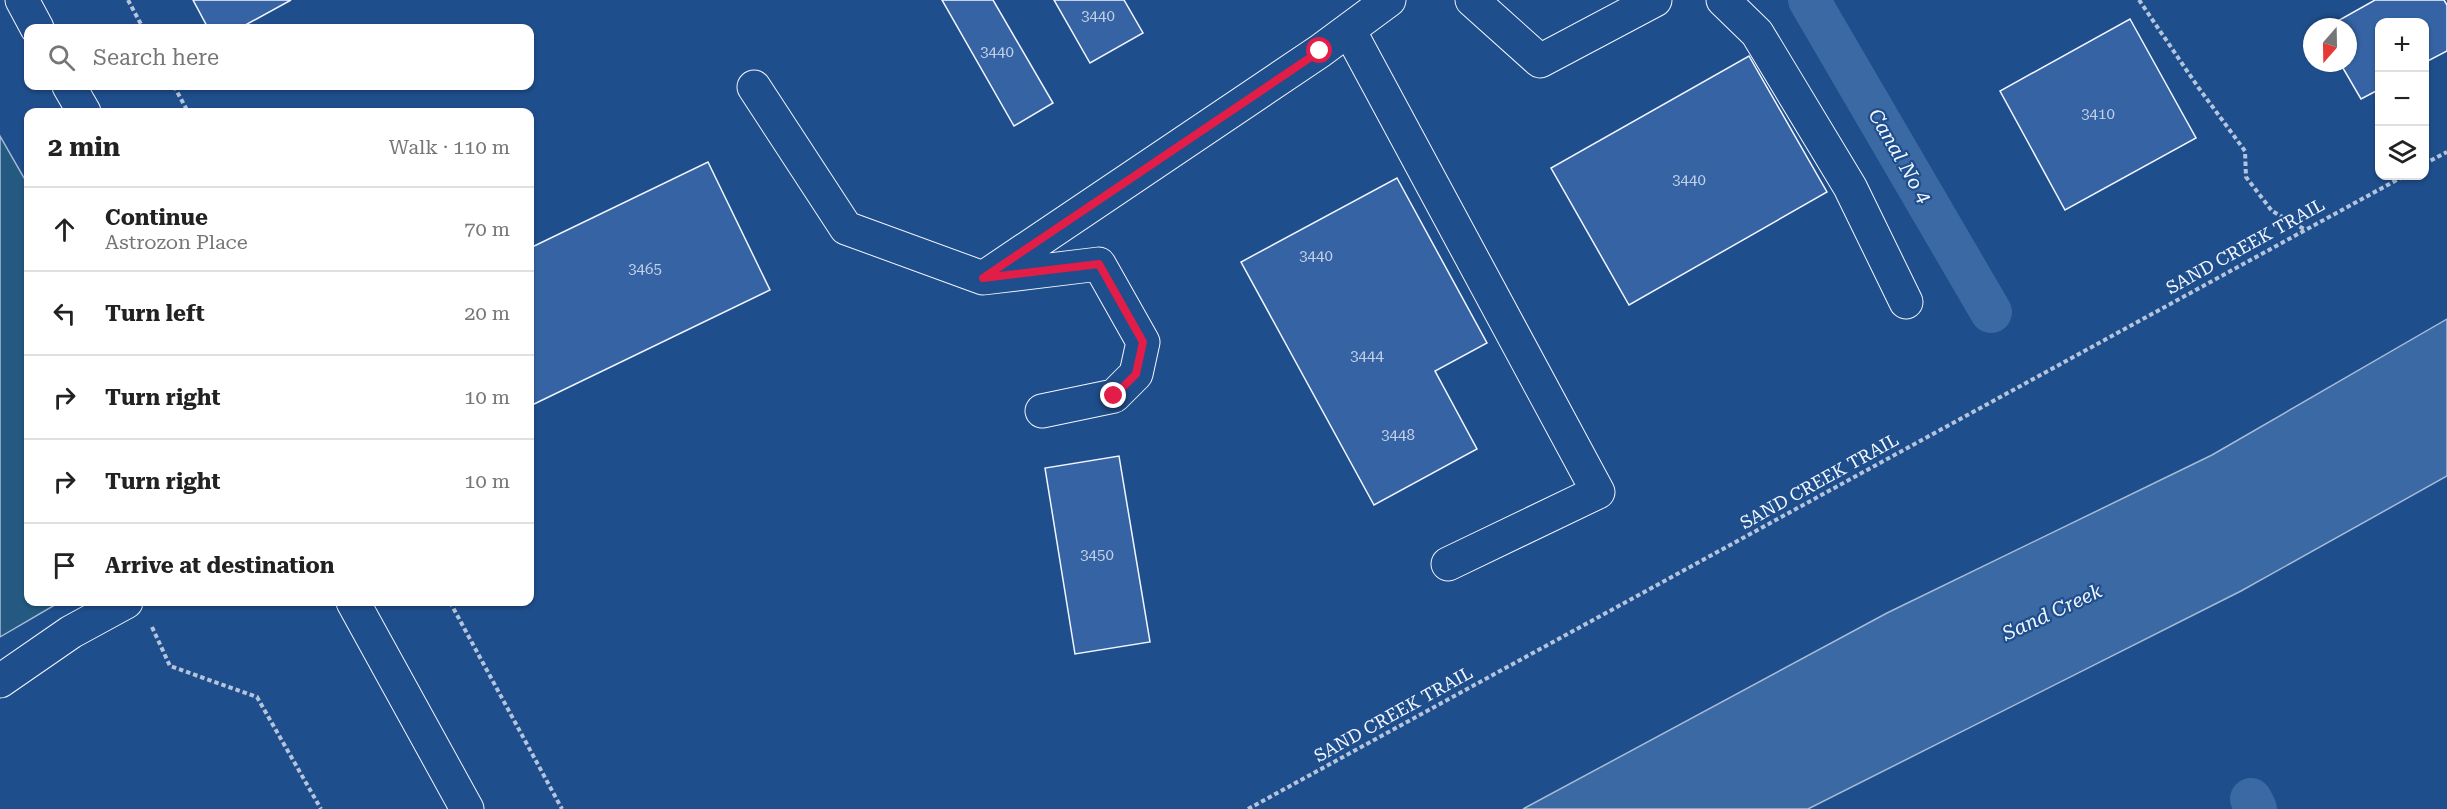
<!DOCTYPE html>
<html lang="en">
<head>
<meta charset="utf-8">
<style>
  body { margin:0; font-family:"Roboto Serif",serif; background:#f2f2f2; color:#222 }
  .controls { position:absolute; right:18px; top:18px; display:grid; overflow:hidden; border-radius:12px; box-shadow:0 2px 4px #0004 }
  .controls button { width:54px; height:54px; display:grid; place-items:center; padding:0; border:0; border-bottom:2px solid #e0e0e0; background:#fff; color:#222; font:30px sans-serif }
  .compass { position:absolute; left:2303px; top:18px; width:54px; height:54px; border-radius:50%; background:#fff; box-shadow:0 2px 4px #0004; rotate:200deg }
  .stop { position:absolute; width:18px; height:18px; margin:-14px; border:4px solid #e11d48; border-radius:50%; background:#fff }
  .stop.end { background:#e11d48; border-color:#fff; box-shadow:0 2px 6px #0008 }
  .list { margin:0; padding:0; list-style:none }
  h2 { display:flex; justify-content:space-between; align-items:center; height:78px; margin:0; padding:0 24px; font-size:26px }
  h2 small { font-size:20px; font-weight:400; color:#767676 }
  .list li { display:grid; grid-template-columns:39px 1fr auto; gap:18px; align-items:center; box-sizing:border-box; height:84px; padding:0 24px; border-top:2px solid #e0e0e0 }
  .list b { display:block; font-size:22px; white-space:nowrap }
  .list p { margin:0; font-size:20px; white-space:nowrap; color:#767676 }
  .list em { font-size:20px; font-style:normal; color:#767676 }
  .icon { flex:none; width:33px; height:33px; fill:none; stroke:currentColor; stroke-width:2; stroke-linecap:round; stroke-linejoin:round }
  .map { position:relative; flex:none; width:2447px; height:809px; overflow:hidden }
  .search { position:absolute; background:#fff; box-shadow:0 2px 4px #0004; left:24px; top:24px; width:510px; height:66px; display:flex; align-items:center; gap:15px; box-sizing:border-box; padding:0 21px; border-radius:12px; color:#767676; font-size:22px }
  .panel { position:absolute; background:#fff; box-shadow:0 2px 4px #0004; left:24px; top:108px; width:510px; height:498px; border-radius:12px }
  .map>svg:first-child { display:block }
  .green { fill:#245a82; stroke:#a8bbd7; stroke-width:1.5 }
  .water { fill:#3b69a3; stroke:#a8bbd7; stroke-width:1.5 }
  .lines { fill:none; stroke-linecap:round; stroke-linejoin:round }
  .canal { stroke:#3b69a3; stroke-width:42 }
  .building { fill:#3563a3; stroke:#f2f6ff; stroke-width:1.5 }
  .minor-casing { stroke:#f2f6ff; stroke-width:35 }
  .major-casing { stroke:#f2f6ff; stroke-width:35 }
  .path { stroke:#b3c4dc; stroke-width:4; stroke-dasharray:4.5 3; stroke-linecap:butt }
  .minor { stroke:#1f4e8c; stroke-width:33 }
  .major { stroke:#1f4e8c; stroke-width:33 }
  .route { stroke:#e11d48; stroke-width:8 }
  .labels { text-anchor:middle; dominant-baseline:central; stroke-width:4.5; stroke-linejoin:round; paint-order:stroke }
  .number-label { font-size:15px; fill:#c3d1e8 }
  .street-label { font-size:18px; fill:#f2f6ff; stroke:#1f4e8c }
  .water-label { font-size:20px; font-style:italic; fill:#f2f6ff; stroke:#1f4e8c }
</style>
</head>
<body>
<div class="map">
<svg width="2447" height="809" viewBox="0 0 2447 809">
  <rect width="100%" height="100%" fill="#1f4e8c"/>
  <path class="green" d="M0,136L28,185V602H60L0,637Z"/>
  <path class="water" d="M2447,319V476L2241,591L1808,809H1523L1887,613L2212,455Z"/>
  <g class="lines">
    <path class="canal" d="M1809,0L1991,312
      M2251,799L2256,809"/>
  </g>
  <path class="building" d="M193,0H291L240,28H208Z
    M942,0H993L1053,103L1014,126Z
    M1054,0H1124L1143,33L1090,63Z
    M2375,0H2444L2447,5V51L2424,63V22H2380V89L2361,99L2340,63H2348V27H2327Z
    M2130,19L2196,138L2065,210L2000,91Z
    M1749,56L1827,192L1629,305L1551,168Z
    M708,162L770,290L530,406V248Z
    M1397,178L1487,343L1435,371L1477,449L1374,505L1241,262Z
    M1119,456L1150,642L1075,654L1045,468Z"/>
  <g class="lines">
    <g class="minor-casing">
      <path id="minor" d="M1472,0L1540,61L1655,0
        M1723,0L1757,33L1850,187L1906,302
        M1349,30L1598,492L1448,564
        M754,87L846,228L983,278L1099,264L1143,342L1136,374L1114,396L1042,411
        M989,274L1320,51L1389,0
        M0,681L71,632L126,602"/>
    </g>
    <g class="major-casing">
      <path id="major" d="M22,0L37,28
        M69,86L84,112
        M353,602L467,809"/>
    </g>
    <path class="path" d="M128,0L143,28
      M2139,0L2198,87L2245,151L2246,177L2272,211L2304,229
      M174,86L188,112
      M2424,164L2447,152
      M450,602L562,809
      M152,627L170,666L257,697L321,809
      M1248,809L2404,176"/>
    <use href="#minor" class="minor"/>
    <use href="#major" class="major"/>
  </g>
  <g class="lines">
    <path class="route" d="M1114,396L1136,374L1143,342L1099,264L983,278L1320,51"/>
  </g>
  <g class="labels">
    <g class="number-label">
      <text x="1098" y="16">3440</text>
      <text x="997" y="52">3440</text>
      <text x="2098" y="114">3410</text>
      <text x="1689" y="180">3440</text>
      <text x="1316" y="256">3440</text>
      <text x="645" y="269">3465</text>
      <text x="1367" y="356">3444</text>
      <text x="1398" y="435">3448</text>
      <text x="1097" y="555">3450</text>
    </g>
    <g class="street-label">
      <text transform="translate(2245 246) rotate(-29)">SAND CREEK TRAIL</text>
      <text transform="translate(1819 481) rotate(-29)">SAND CREEK TRAIL</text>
      <text transform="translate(1393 714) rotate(-29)">SAND CREEK TRAIL</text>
    </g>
    <g class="water-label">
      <text transform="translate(1900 156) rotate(60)">Canal No 4</text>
      <text transform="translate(2052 612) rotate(-25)">Sand Creek</text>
    </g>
  </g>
</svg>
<div class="controls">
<button>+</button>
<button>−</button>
<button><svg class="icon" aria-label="layers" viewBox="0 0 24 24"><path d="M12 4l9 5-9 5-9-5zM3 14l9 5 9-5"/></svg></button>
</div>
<svg class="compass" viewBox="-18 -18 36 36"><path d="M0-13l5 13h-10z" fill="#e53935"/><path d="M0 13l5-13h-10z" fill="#767676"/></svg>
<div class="stop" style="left:1320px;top:51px"></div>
<div class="stop end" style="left:1114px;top:396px"></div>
<div class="search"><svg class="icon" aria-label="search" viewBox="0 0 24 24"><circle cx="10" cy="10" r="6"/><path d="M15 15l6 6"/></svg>Search here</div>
<section class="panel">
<h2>2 min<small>Walk · 110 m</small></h2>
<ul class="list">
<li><svg class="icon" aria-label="ahead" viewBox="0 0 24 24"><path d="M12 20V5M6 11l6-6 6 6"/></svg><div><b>Continue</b><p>Astrozon Place</p></div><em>70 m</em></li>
<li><svg class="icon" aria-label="left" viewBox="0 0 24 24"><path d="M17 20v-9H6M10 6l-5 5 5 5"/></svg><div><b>Turn left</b></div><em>20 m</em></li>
<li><svg class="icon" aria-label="right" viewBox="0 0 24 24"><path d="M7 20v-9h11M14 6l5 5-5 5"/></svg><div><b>Turn right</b></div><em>10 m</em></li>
<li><svg class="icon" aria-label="right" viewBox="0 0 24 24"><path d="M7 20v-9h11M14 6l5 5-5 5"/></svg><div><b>Turn right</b></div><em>10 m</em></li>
<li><svg class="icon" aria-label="arrive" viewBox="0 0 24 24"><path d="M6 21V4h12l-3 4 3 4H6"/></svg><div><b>Arrive at destination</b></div></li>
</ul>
</section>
</div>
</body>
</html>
